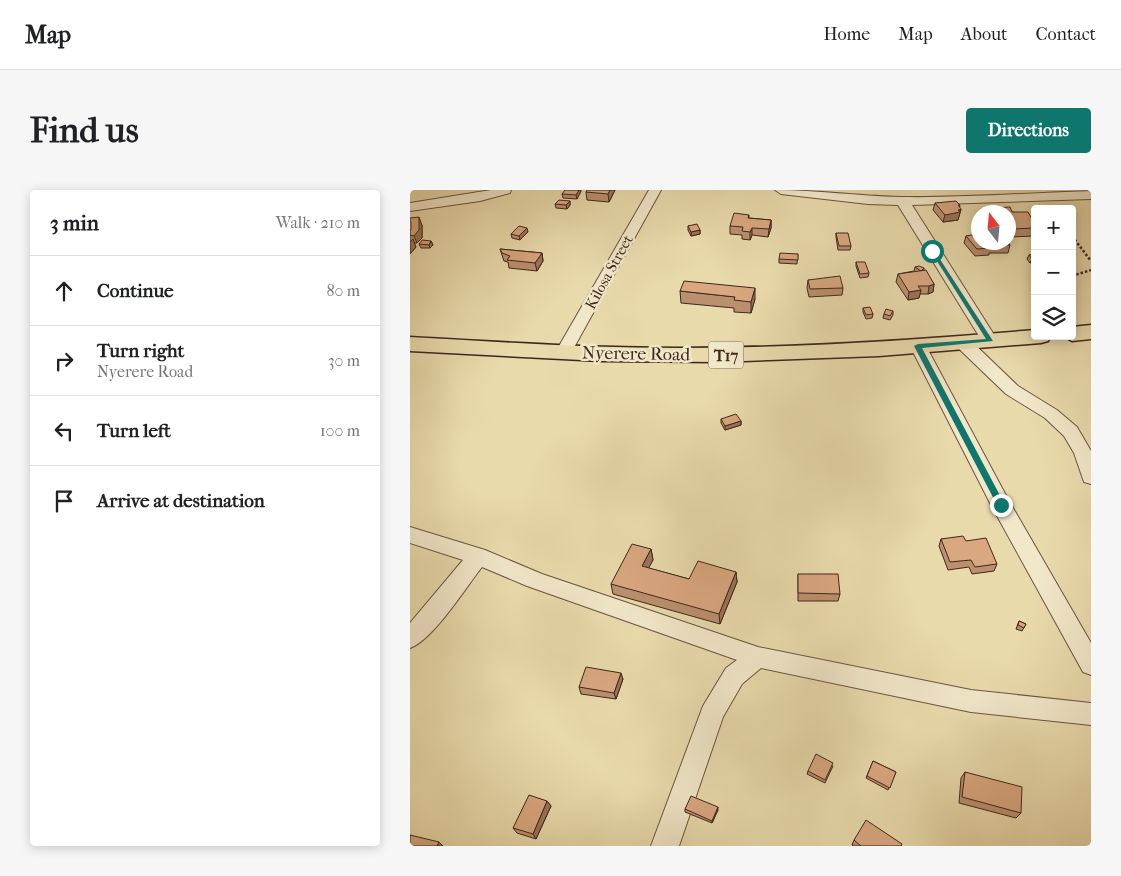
<!DOCTYPE html>
<html lang="en">
<head>
<meta charset="utf-8">
<style>
  body { margin:0; font-family:"IM FELL French Canon",serif; background:#f6f6f6; color:#202124 }
  .controls { position:absolute; right:15px; top:15px; display:grid; overflow:hidden; border-radius:5px; box-shadow:0 2px 12px #0003 }
  .controls button { width:45px; height:45px; display:grid; place-items:center; padding:0; border:0; border-bottom:1px solid #e0e0e0; background:#fff; color:#202124; font:25px sans-serif }
  .compass { position:absolute; left:561px; top:15px; width:45px; height:45px; border-radius:50%; background:#fff; box-shadow:0 2px 12px #0003; rotate:344deg }
  .stop { position:absolute; width:15px; height:15px; margin:-11px; border:4px solid #0f766e; border-radius:50%; background:#fff }
  .stop.end { background:#0f766e; border-color:#fff; box-shadow:0 1px 5px #0008 }
  .list { margin:0; padding:0; list-style:none }
  h2 { display:flex; justify-content:space-between; align-items:center; height:65px; margin:0; padding:0 20px; font-size:21px }
  h2 small { font-size:16px; font-weight:400; color:#757577 }
  .list li { display:grid; grid-template-columns:32px 1fr auto; gap:15px; align-items:center; box-sizing:border-box; height:70px; padding:0 20px; border-top:1px solid #e0e0e0 }
  .list b { display:block; font-size:19px; white-space:nowrap }
  .list p { margin:0; font-size:16px; white-space:nowrap; color:#757577 }
  .list em { font-size:16px; font-style:normal; color:#757577 }
  .icon { flex:none; width:28px; height:28px; fill:none; stroke:currentColor; stroke-width:2; stroke-linecap:round; stroke-linejoin:round }
  .map { position:relative; flex:none; width:681px; height:656px; overflow:hidden; border-radius:5px }
  header { display:flex; align-items:center; gap:30px; box-sizing:border-box; height:70px; padding:0 25px; background:#fff; border-bottom:1px solid #e0e0e0 }
  header strong { font-size:24px }
  nav { display:flex; gap:28px; margin-inline-start:auto; font-size:18px }
  .intro { display:flex; align-items:center; justify-content:space-between; box-sizing:border-box; height:120px; padding:0 30px }
  h1 { margin:0; font-size:35px }
  .button { padding:12px 22px; border-radius:5px; background:#0f766e; color:#fff; font-size:18px; font-weight:700 }
  main { display:flex; gap:30px; padding:0 30px }
  aside { flex:1; background:#fff; border-radius:5px; box-shadow:0 2px 12px #0003 }
  .map>svg:first-child { display:block }
  .lines { fill:none; stroke-linecap:round; stroke-linejoin:round }
  .minor-casing { stroke:#6a5440; stroke-width:2 }
  .major-casing { stroke:#3f271c; stroke-width:3 }
  .path { stroke:#3f271c; stroke-width:2.5; stroke-dasharray:2.5 2; stroke-linecap:butt }
  .minor { fill:#f1e7c9; fill-rule:evenodd }
  .major { fill:#e9daac; fill-rule:evenodd }
  .wall { fill:#bb906e; stroke:#3f271c }
  .shaded-wall { fill:#98755a; stroke:#3f271c }
  .building { fill:#d9a780; stroke:#3f271c }
  .route { fill:#0f766e }
  .labels { text-anchor:middle; dominant-baseline:central; stroke-width:5; stroke-linejoin:round; paint-order:stroke }
  .far-street-label { font-size:15px; fill:#3f271c; stroke:#f1e7c9 }
  .shield { fill:#f1e7c9; stroke:#746150; stroke-width:1 }
  .shield-label { font-size:16px; font-weight:bold; fill:#3f271c }
  .street-label { font-size:18px; fill:#3f271c; stroke:#f1e7c9 }
</style>
</head>
<body>
<header>
<strong>Map</strong>
<nav><a>Home</a><a>Map</a><a>About</a><a>Contact</a></nav>
</header>
<div class="intro"><h1>Find us</h1><a class="button">Directions</a></div>
<main>
<aside>
<h2>3 min<small>Walk · 210 m</small></h2>
<ul class="list">
<li><svg class="icon" aria-label="ahead" viewBox="0 0 24 24"><path d="M12 20V5M6 11l6-6 6 6"/></svg><div><b>Continue</b></div><em>80 m</em></li>
<li><svg class="icon" aria-label="right" viewBox="0 0 24 24"><path d="M7 20v-9h11M14 6l5 5-5 5"/></svg><div><b>Turn right</b><p>Nyerere Road</p></div><em>30 m</em></li>
<li><svg class="icon" aria-label="left" viewBox="0 0 24 24"><path d="M17 20v-9H6M10 6l-5 5 5 5"/></svg><div><b>Turn left</b></div><em>100 m</em></li>
<li><svg class="icon" aria-label="arrive" viewBox="0 0 24 24"><path d="M6 21V4h12l-3 4 3 4H6"/></svg><div><b>Arrive at destination</b></div></li>
</ul>
</aside>
<div class="map">
<svg width="681" height="656" viewBox="0 0 681 656">
  <rect width="100%" height="100%" fill="#e9daac"/>
  <filter id="stains"><feTurbulence type="fractalNoise" baseFrequency=".004" numOctaves="4"/><feColorMatrix values="0 0 0 0 .2 0 0 0 0 .09 0 0 0 0 .02 0 0 0 .5 -.17"/></filter>
  <radialGradient id="worn" r=".72"><stop offset=".6" stop-color="#630" stop-opacity="0"/><stop offset="1" stop-color="#630" stop-opacity=".3"/></radialGradient>
  <g class="lines">
    <g class="minor-casing">
      <path id="minor" d="M81,0H101L100,3L70,11L0,21V13Z
        M239,0H251L161,163L159,167H147L145,163Z
        M365,0C407,0 448,6 490,7C554,8 618,3 681,1V9L502,15L588,151L586,155H574L572,151L488,15L458,14L371,4Z
        M552,147L558,148L608,196L647,220L667,237L681,261V294L674,292L664,263L654,246L635,228L596,204L546,156L544,152L546,148Z
        M508,151L514,152L516,156L599,311L681,453V485L673,482L581,315L500,156L502,152Z
        M0,337L75,360L132,384L348,457L561,500L681,513V535L561,522L351,478L332,494L313,527L269,656H241L293,516L316,478L327,470L117,396L72,377C56,397 23,450 0,458V433L53,370L0,353Z"/>
    </g>
    <g class="major-casing">
      <path id="major" d="M681,135V149L662,151L653,146H662V137Z
        M625,140V146H641L638,151L631,153L469,166L306,172L191,171L0,161V147C90,152 179,158 269,158C388,158 506,150 625,140Z"/>
    </g>
    <path class="path" d="M662,46L681,71
      M662,86L681,80"/>
    <use href="#minor" class="minor"/>
    <use href="#major" class="major"/>
  </g>
  <path class="wall" d="M205,0L199,12L177,10L176,2Z
    M171,1L167,9L153,8L152,4Z
    M160,11V15L157,19L146,18L145,14Z
    M525,13L549,17L551,19L548,30L533,32L523,20Z
    M585,18L602,22L625,34V46L600,47L598,44V22H584Z
    M339,25V28L361,30V38L358,47L342,45L340,50L332,49V45L320,44V36Z
    M12,35V48L7,53H4L6,57L0,64V41Z
    M278,36L290,40V44L281,46L278,40Z
    M118,42L110,50L102,48L101,44Z
    M426,43L441,56L440,60H428L426,47Z
    M556,46L600,55L598,63H579V65L565,66L554,53Z
    M21,51L23,55L20,58H11L9,54Z
    M90,59L132,63L133,71L127,81L99,78L98,72L94,71Z
    M388,64L387,74L369,73V69Z
    M625,64L620,73L617,69L619,65Z
    M446,72L459,83L458,87L450,88L446,76Z
    M505,77L514,78V80L524,94L523,102L518,104H510L509,108L498,110L486,92L488,84L504,81Z
    M398,90L433,98L432,105L399,107L397,98Z
    M270,101L345,109L341,123L324,122V118L271,113Z
    M453,118L463,124L462,128L456,129L453,122Z
    M483,121V125L480,130L473,128L474,124Z
    M311,229L331,231V235L315,240L311,233Z
    M531,349L556,351L587,374L584,381L562,384L559,377L538,380L529,356Z
    M241,359L243,370L238,378L279,389L326,382L327,392L310,434L203,404L201,394Z
    M388,384L430,404L428,411H388Z
    M609,431L616,434L612,441L606,439Z
    M213,489L206,509L171,504L169,497Z
    M463,571L486,582L478,600L456,588Z
    M423,576L415,593L397,584L398,581Z
    M555,582L611,623L606,628L549,613L551,588Z
    M137,611L141,616L126,649L107,643L103,638Z
    M275,619L308,620L302,633L275,622Z
    M444,650L491,656H443L442,655Z"/>
  <path class="shaded-wall" d="M169,0H171V1L167,9L166,5Z
    M200,0H205L199,12L198,4Z
    M160,11V15L157,19L156,15Z
    M548,15H550L549,20L551,19L548,30L533,32L535,25Z
    M9,27L12,35V48L7,53L4,46Z
    M361,30V38L358,47L359,39Z
    M117,38L118,42L110,50L109,46Z
    M342,38V45L340,50V42Z
    M290,40V44L281,46V42Z
    M3,49L6,57L0,64V52Z
    M21,51L23,55L20,58L19,55Z
    M132,63L133,71L127,81L125,73Z
    M666,64L663,72H662V65Z
    M625,68V72L620,73L622,69Z
    M524,94L523,102L518,104L519,96Z
    M345,98V109L341,123V112Z
    M511,100L509,108L498,110L499,102Z
    M331,231V235L315,240V236Z
    M241,359L243,370L234,387L232,376Z
    M326,382L327,392L310,434L309,424Z
    M211,483L213,489L206,509L204,503Z
    M137,611L141,616L126,649L123,644Z
    M308,617V620L302,633V631Z
    M29,652L33,656H27Z"/>
  <path class="building" d="M155,0H169L166,5L152,4Z
    M177,0H200L198,4L176,2Z
    M149,10L160,11L156,15L145,14Z
    M546,11L550,15H548L551,19L548,20L550,22L535,25L525,13Z
    M600,17L602,22H618L625,34V38L602,39L598,32V22H588L585,18Z
    M324,23L339,25L338,28L361,30L359,39L342,38L340,42L332,41L333,37L320,36Z
    M9,27V40L4,46L0,45V41L1,39V32H0V28Z
    M287,34L290,40L281,42L278,36Z
    M109,36L117,38L109,46L101,44Z
    M426,43H438L441,56H429Z
    M568,44V52H598L600,55H579L581,58L567,59L556,46Z
    M12,50L21,51L19,55L9,54Z
    M90,59L132,63L125,73L97,70L100,66L92,63Z
    M662,60L666,64L662,65Z
    M370,63L388,64V70L369,69Z
    M625,64V68L622,69L619,65Z
    M446,72H455L459,83L450,84Z
    M509,76L514,78L511,81L505,77Z
    M516,80L524,94L519,96H508L511,100L499,102L488,84Z
    M430,86L433,98L400,99L398,90Z
    M274,91L345,98L341,112L324,110L325,107L270,101Z
    M460,117L463,124L456,125L453,118Z
    M476,119L483,121L480,126L474,124Z
    M326,224L331,231L315,236L311,229Z
    M553,346L556,351L576,348L587,374L565,377L561,370L540,372L531,349Z
    M222,354L241,359L232,376L279,389L288,371L326,382L309,424L201,394Z
    M388,384H428L430,404L388,403Z
    M609,431L616,434L614,438L608,435Z
    M176,477L211,483L204,503L169,497Z
    M406,564L423,573L415,590L398,581Z
    M463,571L486,582L480,598L457,586Z
    M555,582L612,597L611,623L552,607Z
    M119,605L137,611L123,644L103,638Z
    M281,606L308,617L302,631L275,619Z
    M456,630L492,654L491,656H451L444,650Z
    M0,645L29,652L27,656H0Z"/>
  <path class="route" d="M520,60H524L583,151L512,158L595,315L591,318L587,315L504,156L508,154L576,149Z"/>
  <g class="labels">
    <g class="far-street-label">
      <text transform="translate(199 82) rotate(-61)">Kilosa Street</text>
    </g>
    <rect class="shield" x="298.5" y="151.5" width="35" height="27" rx="4"/>
    <g class="shield-label">
      <text x="316" y="165">T17</text>
    </g>
    <g class="street-label">
      <text transform="translate(226 164) rotate(1)">Nyerere Road</text>
    </g>
  </g>
  <rect width="100%" height="100%" filter="url(#stains)"/>
  <rect width="100%" height="100%" fill="url(#worn)"/>
</svg>
<div class="controls">
<button>+</button>
<button>−</button>
<button><svg class="icon" aria-label="layers" viewBox="0 0 24 24"><path d="M12 4l9 5-9 5-9-5zM3 14l9 5 9-5"/></svg></button>
</div>
<svg class="compass" viewBox="-18 -18 36 36"><path d="M0-13l5 13h-10z" fill="#e53935"/><path d="M0 13l5-13h-10z" fill="#757577"/></svg>
<div class="stop" style="left:522px;top:61px"></div>
<div class="stop end" style="left:591px;top:315px"></div>
</div>
</main>
</body>
</html>
